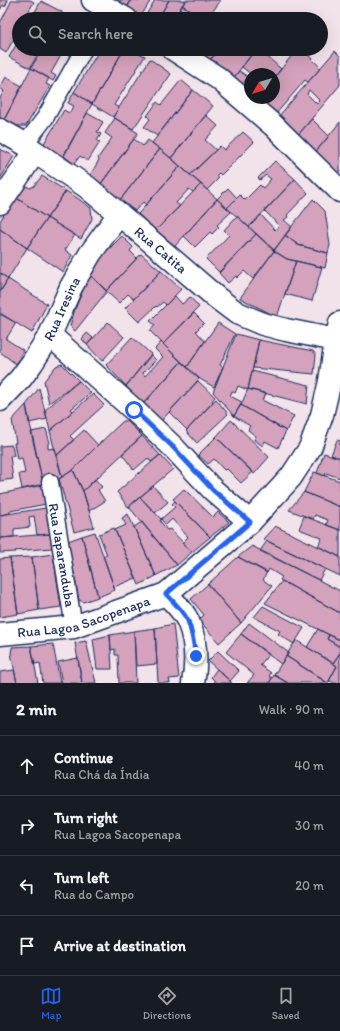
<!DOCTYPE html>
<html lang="en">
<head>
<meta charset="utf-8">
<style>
  body { margin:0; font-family:Itim,sans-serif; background:#242831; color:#f1f3f6 }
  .compass { position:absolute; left:244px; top:68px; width:36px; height:36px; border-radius:50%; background:#171b24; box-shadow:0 4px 16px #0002; rotate:232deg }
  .stop { position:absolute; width:12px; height:12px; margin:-9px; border:3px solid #2563eb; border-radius:50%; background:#fff }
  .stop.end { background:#2563eb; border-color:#fff; box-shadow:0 1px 4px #0008 }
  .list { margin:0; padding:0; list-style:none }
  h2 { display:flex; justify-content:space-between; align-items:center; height:52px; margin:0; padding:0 16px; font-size:17px }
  h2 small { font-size:13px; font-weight:400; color:#9ea1a6 }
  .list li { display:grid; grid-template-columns:26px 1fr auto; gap:12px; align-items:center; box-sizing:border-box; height:60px; padding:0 16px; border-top:1px solid #363941 }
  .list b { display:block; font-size:15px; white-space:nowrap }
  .list p { margin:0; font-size:13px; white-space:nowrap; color:#9ea1a6 }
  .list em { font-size:13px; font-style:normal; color:#9ea1a6 }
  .icon { flex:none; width:22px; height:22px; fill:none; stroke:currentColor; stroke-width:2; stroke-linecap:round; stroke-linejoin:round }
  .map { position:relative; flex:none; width:340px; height:683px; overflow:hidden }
  .search { position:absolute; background:#171b24; box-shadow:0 4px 16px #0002; left:12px; right:12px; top:12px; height:44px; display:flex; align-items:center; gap:10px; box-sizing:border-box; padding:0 14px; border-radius:22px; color:#9ea1a6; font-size:15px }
  .sheet { height:292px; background:#171b24 }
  nav { display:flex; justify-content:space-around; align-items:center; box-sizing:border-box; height:56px; border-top:1px solid #363941; background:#171b24; font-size:11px; color:#9ea1a6 }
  nav a { display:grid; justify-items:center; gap:2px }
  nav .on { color:#2563eb }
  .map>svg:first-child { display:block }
  .building { fill:#d5a2bd; stroke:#1b2f5e; fill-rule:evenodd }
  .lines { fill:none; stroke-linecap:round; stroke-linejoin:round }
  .service-casing { stroke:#1b2f5e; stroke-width:19 }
  .minor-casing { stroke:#1b2f5e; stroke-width:25 }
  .service { stroke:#fff; stroke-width:16 }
  .minor { stroke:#fff; stroke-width:22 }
  .route { stroke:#2563eb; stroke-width:5 }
  .labels { text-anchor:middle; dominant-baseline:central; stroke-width:4; stroke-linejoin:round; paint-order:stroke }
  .street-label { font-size:14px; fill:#1b2f5e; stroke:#fff }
</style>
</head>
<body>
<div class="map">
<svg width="340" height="683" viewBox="0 0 340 683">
  <rect width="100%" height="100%" fill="#f2e3eb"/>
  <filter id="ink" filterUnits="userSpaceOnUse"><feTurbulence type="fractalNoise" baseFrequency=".025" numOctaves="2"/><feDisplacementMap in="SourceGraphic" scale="8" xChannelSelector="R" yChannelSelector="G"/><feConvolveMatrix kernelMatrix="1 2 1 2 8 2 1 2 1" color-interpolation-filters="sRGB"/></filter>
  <g filter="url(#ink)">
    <path class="building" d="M0,0H8L5,7L3,5L0,10Z
      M12,0H30L34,2L24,19H19V29L6,53L0,49V23Z
      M107,0H131L126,10Z
      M131,0H151L139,19L126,10Z
      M155,0H169L158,19H152L146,15Z
      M169,0H186L174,19H158Z
      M186,0H221L207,19H203L182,5Z
      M41,1L62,12V13L61,15L57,13L54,19H31Z
      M182,5L203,19H174Z
      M217,14L221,17L224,14L230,19H212Z
      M19,40V49H41L30,68L9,57Z
      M42,49H63L64,50L51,73L56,76L53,81L31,68Z
      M100,49H124L92,104L74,92Z
      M124,49H130L145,56L114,105L119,108L113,117L92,104Z
      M188,49H220L207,63Z
      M220,49H256L231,81L207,63Z
      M256,49H259L281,69L274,78V74H251L242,67Z
      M297,49H302L321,68L308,82L305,80L275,115L257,99L258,98H274V78Z
      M335,51L340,56V85L297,136L278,117ZM309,90L320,101L317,104L307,94Z
      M150,59L171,74L133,129L113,117Z
      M31,68L49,78L46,84L50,86L26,126H15L4,120Z
      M239,71L248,77L240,87L231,81Z
      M6,77L22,86L4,120L0,118V98L4,91L0,88Z
      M181,80L193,90L157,136L144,127L150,119L147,116L157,102L161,105Z
      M193,90L213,106L171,158L152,143Z
      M74,92L92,104L62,158L43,145L64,110L69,113L74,106L68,103Z
      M87,113L103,122L97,132L101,134L97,141L100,142L88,161L80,156L74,164L64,156Z
      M206,115L218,126L205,140L216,150L190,175L171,158Z
      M115,118L138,133L100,185L89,177L99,160L98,158L112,138L105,133Z
      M312,119L329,136L314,154L297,136Z
      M340,122V171L335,177L314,154Z
      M243,132L254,142L221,175L219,173L216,176L219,178L207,190L190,175L220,146L224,150Z
      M134,139L143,146L148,140L160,149L120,200L100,185Z
      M0,149L14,156L0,179Z
      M160,149L180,166L146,205L143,202L135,211L120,200Z
      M275,161L295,179L249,227L227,208L240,195L245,200L260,185L263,188L271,179L266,175L260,180L258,178Z
      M180,166L201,184L193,192L189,189L176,203L180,206L156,230L138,214Z
      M42,176L66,191L47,218L15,197L24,185L30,188L34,186Z
      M295,179L308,193L287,215L288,217L284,220L292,227L274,250L249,227L261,215L275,230L279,226L265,211Z
      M201,184L217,199L175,246L156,230Z
      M228,188L237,198L227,208L217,199Z
      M66,191L77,198L91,208L92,219L81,239L47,218Z
      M15,197L47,218L27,248L0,229V221Z
      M217,199L231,212L217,225L219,227L212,234L210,232L195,247L184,236Z
      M313,199L325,211L330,245L328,253L298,245L285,235Z
      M237,216L256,234L219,272L206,259L229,235L224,230Z
      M47,218L75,235L65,250L72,255L63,272L27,248Z
      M0,229L27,248L8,279L0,273Z
      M256,234L274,251L253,279L244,271L237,278L236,276L228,283L219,273Z
      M285,235L298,245L328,253L325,268L287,259L274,251Z
      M122,236L133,247L130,251L137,258L106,291L91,276L96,262Z
      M274,251L287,259L296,261L277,317L240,298Z
      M141,254L161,271L134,299L128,294L119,303L106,291Z
      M296,261L322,267L312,301L285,294Z
      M161,271L181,289L166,305L163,302L157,307L156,306L139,322L125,308Z
      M0,273L8,279L0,292Z
      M89,276H91L107,291L75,331L70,326L75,309Z
      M8,279L47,304L32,333L0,313V292Z
      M175,296L182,304L190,297L199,307L163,344L150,331L155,325L150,321Z
      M194,313L204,323L196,331L205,341L187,367L163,344Z
      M0,314L16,323L6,339L23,350L16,364L0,352Z
      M108,322L124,337L102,361L87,345Z
      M218,323L235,334L220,365L223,367L214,387L200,379L187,367Z
      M87,333L93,338L87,345L82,339Z
      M236,334L259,340L248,390L238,386L235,393L232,391L230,396L242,402L234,416L213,392Z
      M132,337L151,354L126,386L106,365Z
      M259,340L313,351L316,355L314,374L253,368Z
      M161,342L181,362L143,404L126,386L151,355L156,360L143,373L145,376L163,357L155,349Z
      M181,362L199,379L161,421L143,404Z
      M62,364L79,381L66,391L49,403L44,381L56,366Z
      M252,371L309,385L307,404L248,389Z
      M79,381L91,393L71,409L73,411L50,431L45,410Z
      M198,381L215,397L212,401L213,402L187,430L169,412Z
      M39,388L47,419L29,423L26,405Z
      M248,389L266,394L262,400L294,416L286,431L241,405Z
      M93,394L104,405L70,436L74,440L56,456L50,431Z
      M216,399L228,414L197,443L186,431Z
      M26,405L43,484L22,489L19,474L25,473L22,458L17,459L14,443H16L12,420Z
      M241,405L286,431L278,448L265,441L263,446L254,440L256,436L248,430L250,426L234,416Z
      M126,420L142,436L83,491L73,470L98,445L122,422Z
      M231,420L269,457L254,474L216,437Z
      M46,429L50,443H48V449L55,448L62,477L57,481L43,484L31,432Z
      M84,430L98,445L73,470L62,477L56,456Z
      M142,436L160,455L151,462L148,458L134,470L122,454Z
      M216,437L253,472L241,483L227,469L224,470L214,459L208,464L198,455Z
      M337,440L340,441V458L331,455Z
      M12,445L14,456H10L13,479L0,481V446Z
      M324,453L340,458V478L326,473L325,476L317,473Z
      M160,455L173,469L128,507L117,492Z
      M73,470L83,491L94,527L74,532L59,479Z
      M314,472L340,481V507L304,492Z
      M95,479L102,487L98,490L105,501L89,511L83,491Z
      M43,485L46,504L10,511V513L0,515V494Z
      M153,486L168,502L155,513L140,497Z
      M184,489L213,517L218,512L229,522L210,537L173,499Z
      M304,492L340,507V530L326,525L328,520L315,515L313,519L289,510Z
      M140,497L161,519L160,521L167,530L170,529L192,552L177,565L129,507Z
      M175,501L210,537L192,552L182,543L188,537L172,519L166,525L161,519L175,507L172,504Z
      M46,508L50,534L37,535L34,516L29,517L30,527L14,529V537L0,538V515Z
      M128,514L156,576L139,585L115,530L126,525L122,518Z
      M304,516L340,530V557L318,546L322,538L299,529Z
      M142,522L177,565L157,575L156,576L134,527Z
      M275,526L340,557V576L263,539Z
      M114,528L136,578L114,587L103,556L107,555L99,534Z
      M95,532L115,590L98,597L82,536Z
      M50,534L52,548L15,551L16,552L0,553V538Z
      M82,536L98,597L83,602L79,600L68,541Z
      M267,541L325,569L319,580L260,551Z
      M252,546L340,591V613L280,580L282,577L269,569L267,573L238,557Z
      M53,554L61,607L39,610L32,557Z
      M32,557L39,610L18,614L10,558Z
      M238,557L267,572L263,580L272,586L241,623L208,584Z
      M10,558L18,614L0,617V559Z
      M282,581L340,613V636L338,639L265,603Z
      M208,584L241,623L219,643L199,620L204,615L191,599Z
      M263,606L304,628L294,644L278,634L280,631L254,617Z
      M249,623L289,653L281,664L241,634Z
      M173,624L179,678L169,679L170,683H158L155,628Z
      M155,628L157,664L136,666L134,631Z
      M318,629L329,635L327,639L340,647V653L333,663L307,647Z
      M134,631L136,683H119L118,655H115V649L111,650L110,635Z
      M241,634L269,654L260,665L271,673L269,676L272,678L269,683H247L254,675L226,652Z
      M110,635L112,669H97L93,639Z
      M329,635L340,640V647L327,639Z
      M296,640L337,666L328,683L286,656Z
      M86,641L96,683H82L75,643Z
      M53,644L60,683H43L40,663L35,664L31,646Z
      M31,646L38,683H17L11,653L12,648V647Z
      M218,651L239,671L230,681L208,661Z
      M340,653V683H335L329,681L337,666L333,663Z
      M286,656L327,683H288L274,675Z
      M78,658L82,683H62L58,662Z
      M217,669L231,682L232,683H214L215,681L211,677Z
      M14,670L17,683H0V672Z
      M274,675L288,683H269Z"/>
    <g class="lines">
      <g class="service-casing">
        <g id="service">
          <path d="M25,144L45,118L84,49"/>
          <path id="s1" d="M50,482L74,627"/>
        </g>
      </g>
      <g class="minor-casing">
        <g id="minor">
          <path d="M93,0L126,19"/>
          <path d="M173,49L218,78L274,126L340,191"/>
          <path id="s2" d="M0,130L25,144L35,152L87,187L119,214L217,298L237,313L263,324L286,330L336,340"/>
          <path d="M0,203L35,152"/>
          <path d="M50,335L134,410L172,446L213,490L250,522"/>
          <path id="s3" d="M0,400L21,378L32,363L50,335L71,287L90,254L119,214"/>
          <path d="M166,594C174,602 183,610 188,621C196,640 197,662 193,683"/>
          <path id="s4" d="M0,634L74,627L166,594L250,522L291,477L310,448L322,415L330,381L336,340L340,323"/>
        </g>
      </g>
      <use href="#service" class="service"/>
      <use href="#minor" class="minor"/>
    </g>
  </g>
  <g class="lines" filter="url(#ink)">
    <path class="route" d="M134,410L172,446L213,490L250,522L166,594C174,602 183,611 188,621C192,632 194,644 196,656"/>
  </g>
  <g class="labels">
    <g class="street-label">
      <text stroke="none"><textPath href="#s2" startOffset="201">Rua Catita</textPath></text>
      <text stroke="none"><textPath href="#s3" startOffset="111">Rua Iresina</textPath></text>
      <text stroke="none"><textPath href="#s1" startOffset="74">Rua Japaranduba</textPath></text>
      <text stroke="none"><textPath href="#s4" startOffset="86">Rua Lagoa Sacopenapa</textPath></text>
    </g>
  </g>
</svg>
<svg class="compass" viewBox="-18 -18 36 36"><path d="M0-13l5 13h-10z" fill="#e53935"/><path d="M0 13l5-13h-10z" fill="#9ea1a6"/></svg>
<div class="stop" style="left:134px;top:410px"></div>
<div class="stop end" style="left:196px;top:656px"></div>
<div class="search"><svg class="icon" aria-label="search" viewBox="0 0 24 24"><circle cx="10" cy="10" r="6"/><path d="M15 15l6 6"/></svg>Search here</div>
</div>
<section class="sheet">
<h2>2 min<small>Walk · 90 m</small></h2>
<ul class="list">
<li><svg class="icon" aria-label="ahead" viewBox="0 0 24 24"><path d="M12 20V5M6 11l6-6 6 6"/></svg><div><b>Continue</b><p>Rua Chá da Índia</p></div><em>40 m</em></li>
<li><svg class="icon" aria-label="right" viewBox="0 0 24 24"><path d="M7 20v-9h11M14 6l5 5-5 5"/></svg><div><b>Turn right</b><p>Rua Lagoa Sacopenapa</p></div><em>30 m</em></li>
<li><svg class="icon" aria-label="left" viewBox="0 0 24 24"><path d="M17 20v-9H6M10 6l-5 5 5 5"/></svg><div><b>Turn left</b><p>Rua do Campo</p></div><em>20 m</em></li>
<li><svg class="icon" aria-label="arrive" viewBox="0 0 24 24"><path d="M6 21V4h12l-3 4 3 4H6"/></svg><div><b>Arrive at destination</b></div></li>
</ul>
</section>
<nav>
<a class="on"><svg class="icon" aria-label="map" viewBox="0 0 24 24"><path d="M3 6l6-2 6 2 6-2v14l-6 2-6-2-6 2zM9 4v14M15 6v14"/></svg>Map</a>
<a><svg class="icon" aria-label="directions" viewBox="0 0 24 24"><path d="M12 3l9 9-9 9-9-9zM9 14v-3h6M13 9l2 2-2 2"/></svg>Directions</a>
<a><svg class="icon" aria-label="saved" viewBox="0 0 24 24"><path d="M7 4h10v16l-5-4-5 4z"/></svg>Saved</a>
</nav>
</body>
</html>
